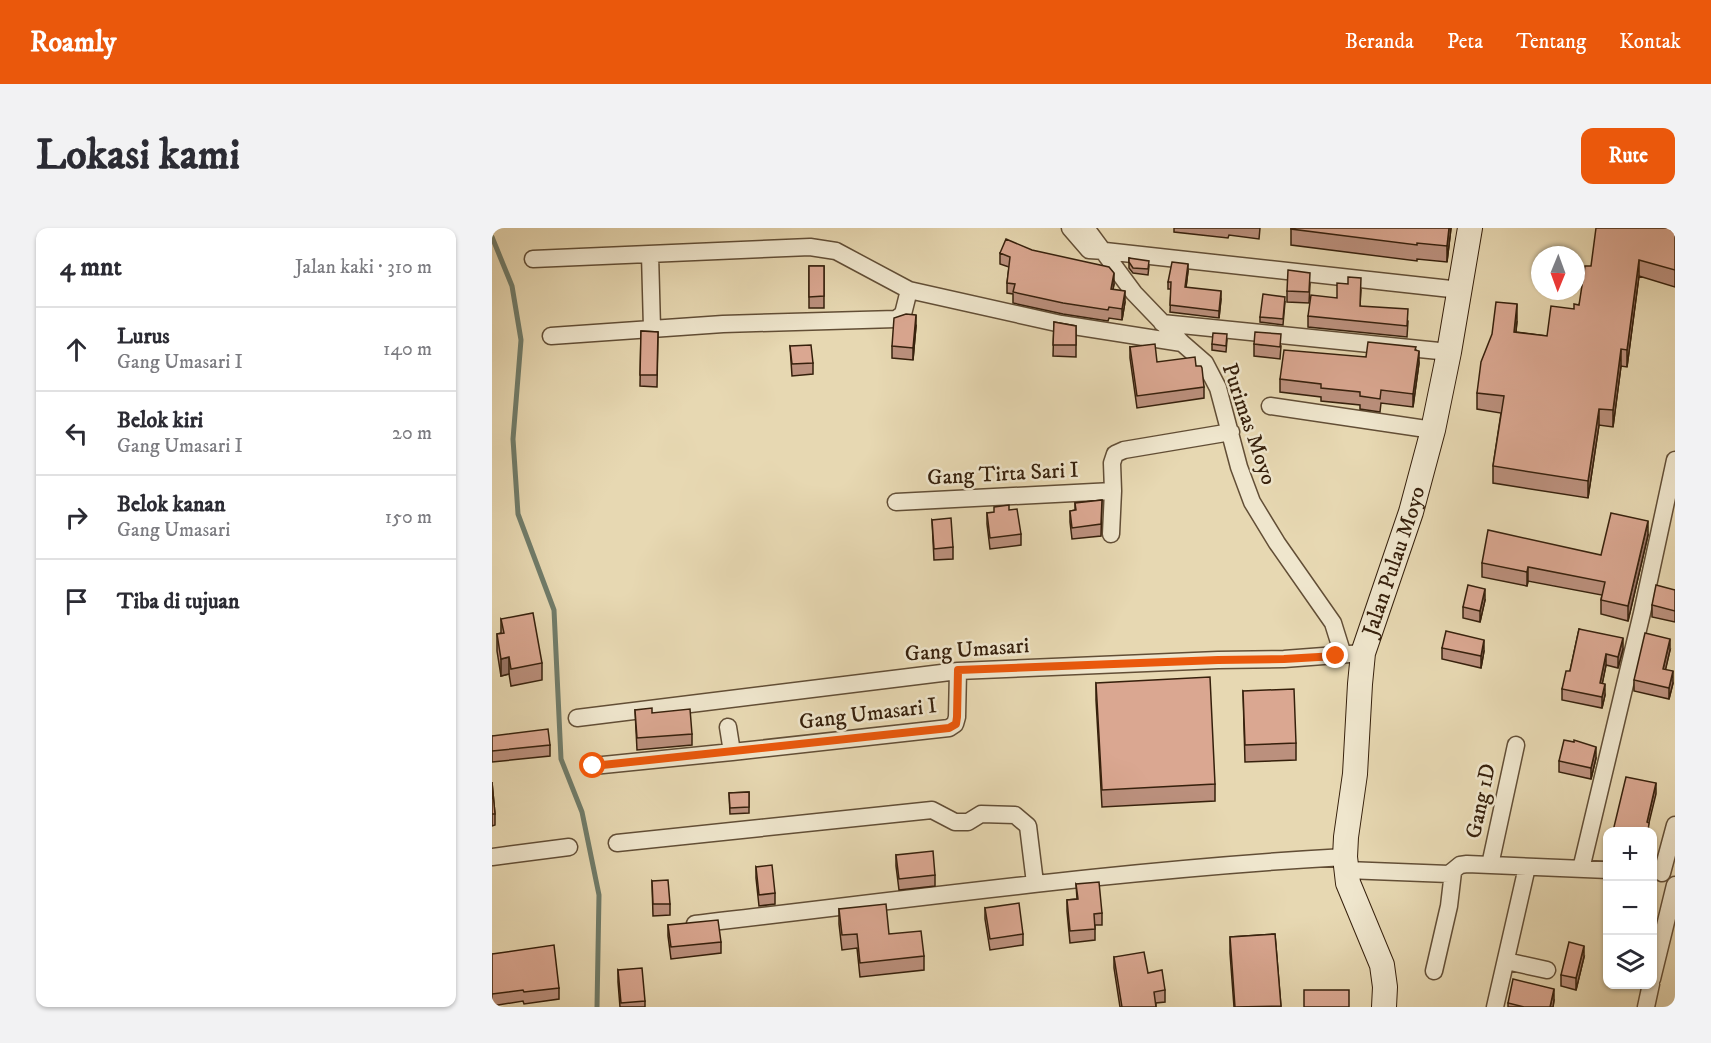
<!DOCTYPE html>
<html lang="id">
<head>
<meta charset="utf-8">
<style>
  body { margin:0; font-family:"IM FELL DW Pica",serif; background:#f2f2f3; color:#2b2b33 }
  .controls { position:absolute; right:18px; bottom:18px; display:grid; overflow:hidden; border-radius:12px; box-shadow:0 2px 4px #0004 }
  .controls button { width:54px; height:54px; display:grid; place-items:center; padding:0; border:0; border-bottom:2px solid #e1e1e2; background:#fff; color:#2b2b33; font:30px sans-serif }
  .compass { position:absolute; left:1039px; top:18px; width:54px; height:54px; border-radius:50%; background:#fff; box-shadow:0 2px 4px #0004; rotate:181deg }
  .stop { position:absolute; width:18px; height:18px; margin:-14px; border:4px solid #ea580c; border-radius:50%; background:#fff }
  .stop.end { background:#ea580c; border-color:#fff; box-shadow:0 2px 6px #0008 }
  .list { margin:0; padding:0; list-style:none }
  h2 { display:flex; justify-content:space-between; align-items:center; height:78px; margin:0; padding:0 24px; font-size:26px }
  h2 small { font-size:20px; font-weight:400; color:#7c7c81 }
  .list li { display:grid; grid-template-columns:39px 1fr auto; gap:18px; align-items:center; box-sizing:border-box; height:84px; padding:0 24px; border-top:2px solid #e1e1e2 }
  .list b { display:block; font-size:22px; white-space:nowrap }
  .list p { margin:0; font-size:20px; white-space:nowrap; color:#7c7c81 }
  .list em { font-size:20px; font-style:normal; color:#7c7c81 }
  .icon { flex:none; width:33px; height:33px; fill:none; stroke:currentColor; stroke-width:2; stroke-linecap:round; stroke-linejoin:round }
  .map { position:relative; flex:none; width:1183px; height:779px; overflow:hidden; border-radius:12px }
  header { display:flex; align-items:center; gap:36px; box-sizing:border-box; height:84px; padding:0 30px; background:#ea580c; color:#fff }
  header strong { font-size:28px }
  nav { display:flex; gap:33px; margin-inline-start:auto; font-size:21px }
  .intro { display:flex; align-items:center; justify-content:space-between; box-sizing:border-box; height:144px; padding:0 36px }
  h1 { margin:0; font-size:42px }
  .button { padding:15px 27px; border-radius:12px; background:#ea580c; color:#fff; font-size:21px; font-weight:700 }
  main { display:flex; gap:36px; padding:0 36px }
  aside { flex:1; background:#fff; border-radius:12px; box-shadow:0 2px 4px #0004 }
  .map>svg:first-child { display:block }
  .lines { fill:none; stroke-linecap:round; stroke-linejoin:round }
  .stream { stroke:#707c6a; stroke-width:5 }
  .street-casing { stroke:#624e36; stroke-width:19 }
  .secondary-casing { stroke:#36200c; stroke-width:26 }
  .street { stroke:#efe6cd; stroke-width:16 }
  .secondary { stroke:#efe6cd; stroke-width:24 }
  .wall { fill:#bb907d; stroke:#36200c; stroke-width:1.5 }
  .shaded-wall { fill:#997566; stroke:#36200c; stroke-width:1.5 }
  .building { fill:#daa791; stroke:#36200c; stroke-width:1.5 }
  .route { stroke:#ea580c; stroke-width:8 }
  .labels { text-anchor:middle; dominant-baseline:central; stroke-width:5; stroke-linejoin:round; paint-order:stroke }
  .street-label { font-size:22px; fill:#36200c; stroke:#efe6cd }
</style>
</head>
<body>
<header>
<strong>Roamly</strong>
<nav><a>Beranda</a><a>Peta</a><a>Tentang</a><a>Kontak</a></nav>
</header>
<div class="intro"><h1>Lokasi kami</h1><a class="button">Rute</a></div>
<main>
<aside>
<h2>4 mnt<small>Jalan kaki · 310 m</small></h2>
<ul class="list">
<li><svg class="icon" aria-label="ahead" viewBox="0 0 24 24"><path d="M12 20V5M6 11l6-6 6 6"/></svg><div><b>Lurus</b><p>Gang Umasari I</p></div><em>140 m</em></li>
<li><svg class="icon" aria-label="left" viewBox="0 0 24 24"><path d="M17 20v-9H6M10 6l-5 5 5 5"/></svg><div><b>Belok kiri</b><p>Gang Umasari I</p></div><em>20 m</em></li>
<li><svg class="icon" aria-label="right" viewBox="0 0 24 24"><path d="M7 20v-9h11M14 6l5 5-5 5"/></svg><div><b>Belok kanan</b><p>Gang Umasari</p></div><em>150 m</em></li>
<li><svg class="icon" aria-label="arrive" viewBox="0 0 24 24"><path d="M6 21V4h12l-3 4 3 4H6"/></svg><div><b>Tiba di tujuan</b></div></li>
</ul>
</aside>
<div class="map">
<svg width="1183" height="779" viewBox="0 0 1183 779">
  <rect width="100%" height="100%" fill="#e7d8b2"/>
  <filter id="stains"><feTurbulence type="fractalNoise" baseFrequency=".00333" numOctaves="4"/><feColorMatrix values="0 0 0 0 .2 0 0 0 0 .09 0 0 0 0 .02 0 0 0 .5 -.17"/></filter>
  <radialGradient id="worn" r=".72"><stop offset=".6" stop-color="#630" stop-opacity="0"/><stop offset="1" stop-color="#630" stop-opacity=".3"/></radialGradient>
  <g class="lines">
    <path class="stream" d="M0,9L20,58L29,112L21,211L26,286L62,382L69,531L90,584L107,667L105,779"/>
    <g class="street-casing">
      <path id="street" d="M578,0L597,22L613,23L968,62
        M594,0L642,65L690,115L713,135L726,160L747,239L760,274L785,315L841,395L851,427
        M158,26L160,100
        M41,31L318,19L344,23L417,62L569,96L690,115
        M670,95L957,124
        M59,108L231,96L404,91L411,86L417,62
        M778,178L941,202
        M404,274L621,263L620,235L623,226L632,222L739,204
        M619,306L621,263
        M85,490L466,443L726,432L792,431L871,425
        M236,499L240,524L457,500L463,496L465,489L466,443
        M101,538L240,524
        M125,615L440,582L463,594H476L489,586L523,587L536,598L543,655
        M0,629L77,619
        M998,637L1024,517
        M1089,641L1150,385L1183,232
        M854,642L957,646L968,637L975,636L1116,642
        M1170,645L1183,597
        M203,696C420,671 636,641 853,629
        M1014,733L1055,742
        M942,743L957,678L961,644
        M1160,751L1183,657
        M1003,779L1035,639
        M1154,779L1159,756"/>
    </g>
    <g class="secondary-casing">
      <g id="secondary">
        <path id="s1" d="M892,779L893,759L890,737L856,655L853,629L854,609L863,546L868,456L871,425L919,284L941,202L957,124L978,0"/>
      </g>
    </g>
    <use href="#street" class="street"/>
    <use href="#secondary" class="secondary"/>
  </g>
  <path class="wall" d="M682,0H768L767,11L737,7L736,10L682,4Z
    M799,0H959L955,34L925,31V33L799,17Z
    M1183,0V59L1147,48L1135,139L1129,138L1121,199L1107,197L1096,270L1001,255V238L1009,185L985,181V165L1025,93L1024,104L1055,108L1082,81L1087,77L1099,38Z
    M508,25L622,56L621,61L633,74L630,92L617,90L616,93L571,86L521,75V66L515,65V55L517,39L508,36Z
    M637,30L657,38L656,47L641,45L637,40Z
    M317,38H332V80H317Z
    M696,43L694,60L729,71L727,90L678,84L679,61H676V54Z
    M818,56L817,75L795,74V63Z
    M869,62L868,78L916,93L915,109L816,99V88L845,70Z
    M793,74L791,97L768,94V89Z
    M562,94L584,98V129L561,128Z
    M424,98L421,132L400,130V118Z
    M149,103L166,104L165,159L148,158Z
    M735,112L734,124L720,122V116Z
    M762,116L789,118L788,131L762,128Z
    M298,118L321,135V146L300,148Z
    M638,119L665,134L704,138L712,159V170L645,180L638,130Z
    M924,122L927,135L921,179L889,175L888,184L868,181V177L829,173V169L788,164V151L874,129Z
    M610,272L609,308L580,311L578,294V283L583,282V275Z
    M495,285L529,306V317L498,321L495,296Z
    M440,292L461,319V331L442,332Z
    M1156,307L1136,393L1109,386V372L1110,367L1036,353L1035,358L990,349V335L1109,327Z
    M1183,362V394L1160,389V377Z
    M993,372L988,394L971,390V379Z
    M9,391L50,435V452L19,458L17,446L9,448L5,423V406L9,405Z
    M1087,401L1131,421L1126,440L1114,437L1110,456L1113,467L1110,480L1070,472V461L1078,443Z
    M950,420L992,423L989,440L950,431Z
    M1178,422L1173,442L1181,455L1177,471L1142,463V452Z
    M604,455L723,556V573L610,579L604,472Z
    M751,463L804,515V532L753,534Z
    M143,482L160,485L200,506V517L145,522Z
    M0,508L58,517V528L0,534Z
    M1104,530L1099,551L1067,544V533Z
    M0,554L3,586V597L0,598Z
    M257,564V585L238,586L237,565Z
    M404,627L443,647V658L407,662L404,638Z
    M264,639L283,665V676L267,678L264,650Z
    M160,653L178,676V687L161,688Z
    M584,656L610,685V697H603V712L578,715L575,683V672L585,671Z
    M493,680L531,706V717L498,722L493,691Z
    M347,681L397,706L432,728V742L368,749L365,720L350,722L347,696Z
    M176,697L229,714V725L179,731L176,708Z
    M783,706L789,779H742L738,725V709Z
    M0,726L67,760V771L32,776L31,773L0,778Z
    M622,729L656,745L673,762V774L664,775V779H628L622,740Z
    M1092,729L1084,762L1069,758V747Z
    M126,742L153,773V779H128L126,754Z
    M1062,772L1061,779H1016V775Z"/>
  <path class="shaded-wall" d="M957,0H959L955,34V18Z
    M1147,32V48L1135,139V122Z
    M696,36V43L693,67V59Z
    M622,45V56L619,72V61Z
    M633,63V74L630,92V81Z
    M729,63V71L727,90V83Z
    M1025,76V93L1022,121V104Z
    M424,87V98L421,132V120Z
    M1129,121V138L1121,199V182Z
    M927,123V135L921,179V166Z
    M1107,181V197L1096,270V253Z
    M1156,293V307L1136,393V378Z
    M1036,339V353L1035,358V344Z
    M993,361V372L988,394V383Z
    M1131,410V421L1126,440V429Z
    M1178,411V422L1171,453V441Z
    M992,412V423L989,440V428Z
    M1114,426V437L1108,467V455Z
    M17,429V446L9,448V431Z
    M1181,443V455L1177,471V460Z
    M1113,456V467L1110,480V469Z
    M1104,519V530L1099,551V540Z
    M1164,555V566L1155,603V594Z
    M1092,718V729L1084,762V750Z
    M1062,761V772L1061,779H1058Z"/>
  <path class="building" d="M799,0H957L955,18L925,15V17L799,1Z
    M1104,0H1183V42L1147,32L1135,122L1129,121L1121,182L1107,181L1096,253L1001,238L1012,168L985,165L989,134L1000,106L1004,74L1025,76L1022,104L1055,108L1059,78L1082,81V76L1087,77L1093,38H1099Z
    M514,11L540,22L617,39L622,45L619,61L633,63L630,81L617,79L616,82L571,75L521,64L523,56L515,55L518,29L508,25Z
    M637,30L657,33L656,41L641,40L637,34Z
    M680,34L696,36L693,59L729,63L727,83L678,77L679,54H676Z
    M317,38H332V68L317,69Z
    M796,42L818,45L817,64L795,63Z
    M856,49L869,50L868,78L916,81L915,98L816,88L819,67L845,70V55L856,56Z
    M771,66L793,69L791,91L768,89Z
    M414,86L424,87L421,120L400,118L402,90Z
    M562,94L584,98V117H561Z
    M149,103L166,104L165,147H148Z
    M763,104L789,106L788,119L762,116Z
    M721,105L735,106L734,118L720,116Z
    M876,114L924,119L923,122L927,123L921,166L889,162L888,171L868,168V164L829,160V156L788,151L792,122L874,129Z
    M663,116L665,134L703,129L704,138H709L710,140L712,159L645,168L638,119Z
    M319,117L321,135L300,136L298,118Z
    M610,272L609,296L580,300L578,283L584,282L583,275Z
    M517,277V282L525,281L529,306L498,310L495,285L502,284V279Z
    M1119,285L1156,293L1136,378L1109,372L1113,354L1036,339L1035,344L990,335L996,302L1109,327Z
    M459,290L461,319L442,321L440,292Z
    M976,357L993,361L988,383L971,379Z
    M1164,357L1183,362V383L1160,377Z
    M41,385L50,435L19,441L17,429L9,431L5,406L12,405L9,391Z
    M1087,401L1131,410L1126,429L1114,426L1108,455L1113,456L1110,469L1070,461L1074,443H1078Z
    M954,403L992,412L989,428L950,420Z
    M1153,405L1178,411L1171,441L1181,443L1177,460L1142,452Z
    M718,449L723,556L610,562L604,455Z
    M802,461L804,515L753,517L751,463Z
    M160,480V485L198,481L200,506L145,510L143,482Z
    M56,501L58,517L0,523V508Z
    M1072,512L1082,514V512L1104,519L1099,540L1067,533Z
    M1134,549L1164,555L1155,594L1157,595L1156,603H1121Z
    M0,554L3,586H0Z
    M257,564V579L238,580L237,565Z
    M441,623L443,647L407,651L404,627Z
    M280,637L283,665L267,667L264,639Z
    M176,652L178,676H161L160,653Z
    M607,654L610,685L602,686L603,701L578,703L575,672L586,671L584,656Z
    M527,675L531,706L498,711L493,680Z
    M394,676L397,706L429,703L432,728L368,735L365,706L350,707L347,681Z
    M226,692L229,714L179,719L176,697Z
    M783,706L789,778L743,779L738,709Z
    M1077,714L1092,718L1084,750L1069,747Z
    M62,717L67,760L32,764L31,762L0,766V726Z
    M652,724L656,745L670,742L673,762L662,764L664,779H630L622,729Z
    M150,740L153,773L129,775L126,742Z
    M1021,751L1062,761L1058,779H1032L1016,775Z
    M812,762H857V779H812Z"/>
  <g class="lines">
    <path class="route" d="M101,538L457,500L464,496L465,489L466,442L726,432L792,431L844,428"/>
  </g>
  <g class="labels">
    <g class="street-label">
      <text transform="translate(757 196) rotate(71)">Purimas Moyo</text>
      <text transform="translate(511 246) rotate(-3)">Gang Tirta Sari I</text>
      <text stroke="none"><textPath href="#s1" startOffset="459">Jalan Pulau Moyo</textPath></text>
      <text transform="translate(475 422) rotate(-4)">Gang Umasari</text>
      <text transform="translate(376 486) rotate(-7)">Gang Umasari I</text>
      <text transform="translate(989 573) rotate(-78)">Gang 1D</text>
    </g>
  </g>
  <rect width="100%" height="100%" filter="url(#stains)"/>
  <rect width="100%" height="100%" fill="url(#worn)"/>
</svg>
<div class="controls">
<button>+</button>
<button>−</button>
<button><svg class="icon" aria-label="layers" viewBox="0 0 24 24"><path d="M12 4l9 5-9 5-9-5zM3 14l9 5 9-5"/></svg></button>
</div>
<svg class="compass" viewBox="-18 -18 36 36"><path d="M0-13l5 13h-10z" fill="#e53935"/><path d="M0 13l5-13h-10z" fill="#7c7c81"/></svg>
<div class="stop" style="left:101px;top:538px"></div>
<div class="stop end" style="left:844px;top:428px"></div>
</div>
</main>
</body>
</html>
